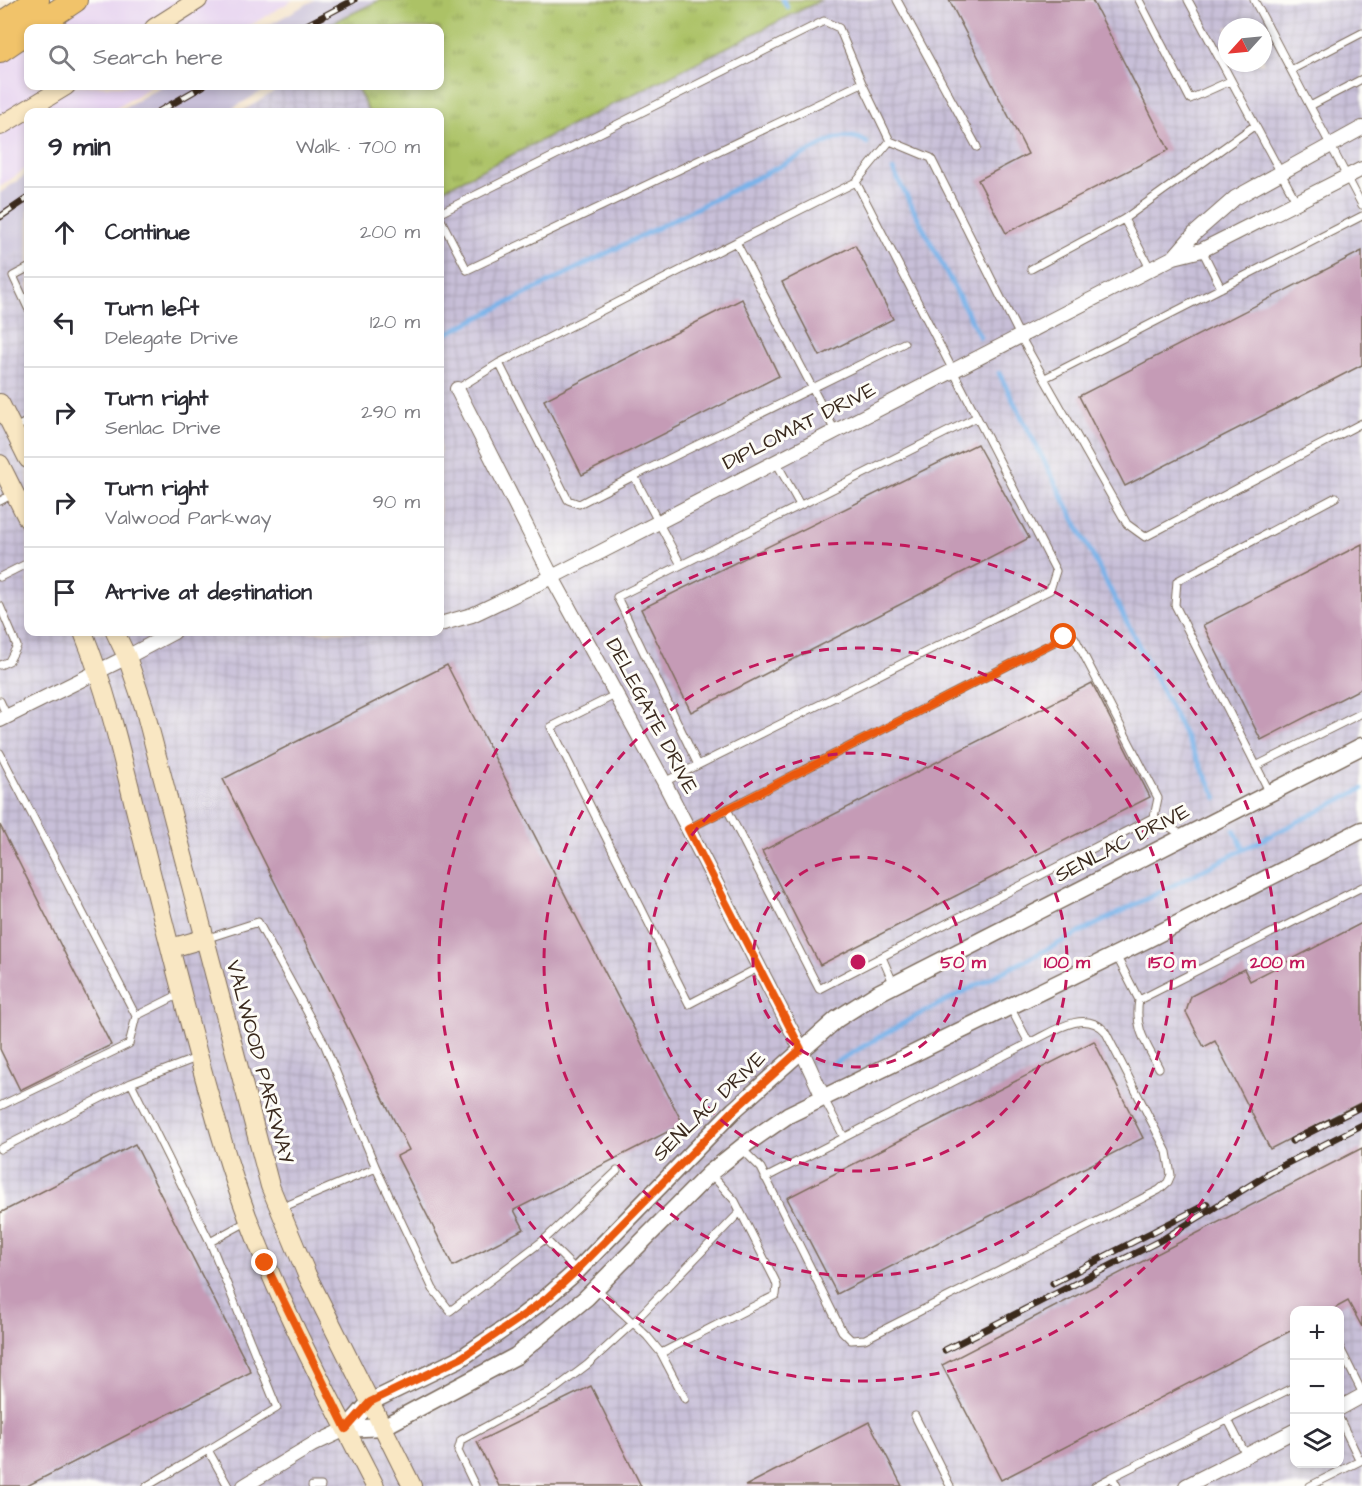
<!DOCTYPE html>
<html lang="en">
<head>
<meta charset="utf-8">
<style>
  body { margin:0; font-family:"Architects Daughter",sans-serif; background:#f7f7f7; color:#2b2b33 }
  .controls { position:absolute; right:18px; bottom:18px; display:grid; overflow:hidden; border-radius:12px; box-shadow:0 3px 9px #0003 }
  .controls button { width:54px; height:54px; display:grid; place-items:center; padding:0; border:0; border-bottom:2px solid #e1e1e2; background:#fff; color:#2b2b33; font:30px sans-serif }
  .compass { position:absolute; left:1218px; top:18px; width:54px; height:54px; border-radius:50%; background:#fff; box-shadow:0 3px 9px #0003; rotate:243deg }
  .stop { position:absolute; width:18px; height:18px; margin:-14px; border:4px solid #ea580c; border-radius:50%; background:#fff }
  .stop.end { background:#ea580c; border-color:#fff; box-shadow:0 2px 6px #0008 }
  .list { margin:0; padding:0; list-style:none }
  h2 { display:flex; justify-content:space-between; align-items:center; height:78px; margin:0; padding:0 24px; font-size:26px }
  h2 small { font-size:20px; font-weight:400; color:#7c7c81 }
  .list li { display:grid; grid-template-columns:39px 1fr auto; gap:18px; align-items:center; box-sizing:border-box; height:90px; padding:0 24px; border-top:2px solid #e1e1e2 }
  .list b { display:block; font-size:22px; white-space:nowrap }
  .list p { margin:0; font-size:20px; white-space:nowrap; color:#7c7c81 }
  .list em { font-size:20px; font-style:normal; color:#7c7c81 }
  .icon { flex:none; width:33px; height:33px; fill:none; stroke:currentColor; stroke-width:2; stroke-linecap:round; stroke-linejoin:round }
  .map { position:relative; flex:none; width:1362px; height:1486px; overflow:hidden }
  .search { position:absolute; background:#fff; box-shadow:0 3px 9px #0003; left:24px; top:24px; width:420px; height:66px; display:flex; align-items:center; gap:15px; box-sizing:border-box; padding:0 21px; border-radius:12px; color:#7c7c81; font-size:22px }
  .panel { position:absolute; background:#fff; box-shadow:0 3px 9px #0003; left:24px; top:108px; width:420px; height:528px; border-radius:12px }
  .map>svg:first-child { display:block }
  .built { fill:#e6d2f0 }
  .industrial { fill:url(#industrial-grid); fill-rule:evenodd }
  .railway { fill:#c8bfd8 }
  .grass { fill:url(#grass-tufts); stroke:#747642; stroke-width:1.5 }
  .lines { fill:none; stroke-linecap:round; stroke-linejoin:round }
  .stream { stroke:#78b3ea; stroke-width:4.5 }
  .building { fill:#c59bb6 }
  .service-casing { stroke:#7c6b5b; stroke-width:9 }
  .minor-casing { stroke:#7c6b5b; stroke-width:16 }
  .tertiary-casing { stroke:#7c6b5b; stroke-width:19 }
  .secondary-casing { stroke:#7c6b5b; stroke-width:20 }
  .motorway-casing { stroke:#7c6b5b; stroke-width:26 }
  .service { stroke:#fff; stroke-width:7 }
  .minor { stroke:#fff; stroke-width:14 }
  .tertiary { stroke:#fff; stroke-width:16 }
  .secondary { stroke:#f9e7c3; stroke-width:18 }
  .motorway { stroke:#f1c36a; stroke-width:24 }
  .rail-casing { stroke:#3b2a1e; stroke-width:7 }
  .rail { stroke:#fdfcf7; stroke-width:4.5; stroke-dasharray:14; stroke-linecap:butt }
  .route { stroke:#ea580c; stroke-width:8 }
  .ring { fill:none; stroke:#c2185b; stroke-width:3; stroke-dasharray:10 8 }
  .labels { text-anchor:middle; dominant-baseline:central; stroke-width:6; stroke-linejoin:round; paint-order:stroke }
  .street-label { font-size:21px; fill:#3b2a1e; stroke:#fdfcf7 }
  .centre { fill:#c2185b; stroke:#fdfcf7; stroke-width:3 }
  .ring-label { font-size:18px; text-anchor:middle; font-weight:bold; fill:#c2185b; stroke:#fdfcf7; stroke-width:6; stroke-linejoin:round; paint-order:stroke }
</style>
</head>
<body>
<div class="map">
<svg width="1362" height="1486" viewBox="0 0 1362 1486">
  <defs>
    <pattern id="industrial-grid" width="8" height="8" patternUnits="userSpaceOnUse" patternTransform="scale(1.5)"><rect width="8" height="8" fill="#c8bfd8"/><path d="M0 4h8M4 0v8" fill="none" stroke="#ada4b9"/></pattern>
    <pattern id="grass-tufts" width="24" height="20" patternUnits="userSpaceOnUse" patternTransform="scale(1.5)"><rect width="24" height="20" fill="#acc266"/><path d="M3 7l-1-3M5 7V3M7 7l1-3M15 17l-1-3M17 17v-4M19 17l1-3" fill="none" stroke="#8d9e53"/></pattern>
  </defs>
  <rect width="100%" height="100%" fill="#fdfcf7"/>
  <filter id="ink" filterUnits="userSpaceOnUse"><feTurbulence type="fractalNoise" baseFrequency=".0167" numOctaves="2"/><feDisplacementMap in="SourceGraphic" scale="12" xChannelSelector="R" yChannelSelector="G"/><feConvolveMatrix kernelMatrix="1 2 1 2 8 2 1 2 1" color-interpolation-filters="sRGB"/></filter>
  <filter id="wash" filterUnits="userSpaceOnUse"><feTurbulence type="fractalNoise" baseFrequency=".008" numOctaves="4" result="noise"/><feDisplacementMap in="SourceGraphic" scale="24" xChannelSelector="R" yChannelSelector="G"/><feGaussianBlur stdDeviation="1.35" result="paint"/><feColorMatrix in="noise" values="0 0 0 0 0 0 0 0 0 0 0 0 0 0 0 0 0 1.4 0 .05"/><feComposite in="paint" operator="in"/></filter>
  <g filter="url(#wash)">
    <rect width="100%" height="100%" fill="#f5e5cd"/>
    <path class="built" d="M61,0H293L246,28H28V86H152L110,112H28V167L0,187V41Z"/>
    <path class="industrial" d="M419,0H1362V1486H0V265L28,247V632H440V112H241L283,86H440V28ZM1227,27H1263V63H1227ZM1294,1310H1340V1464H1294Z"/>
    <path class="railway" d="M314,0H419L374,28H264Z
      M162,86H271L226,112H117Z
      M28,173V247L0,265V193Z"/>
    <path class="grass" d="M380,0H821L440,191V112H369L356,86H440V28H328L326,26Z"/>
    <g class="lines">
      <path class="stream" d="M783,0L787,7
        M893,170L980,337
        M440,337L836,138C847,137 858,135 867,143
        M999,373L1217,798
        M1234,830L1244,849
        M833,1064L914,1017L1362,789"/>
    </g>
    <g id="blocks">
      <path class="building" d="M949,0H1092L1169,150L1006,233L978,180L1028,154Z
        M855,245L893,319L820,356L782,282Z
        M1362,251V365L1125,486L1079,396Z
        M742,299L779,376L582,475L544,400Z
        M977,444L1029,538L691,712L641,609Z
        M1362,544V688L1261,740L1203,625Z
        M447,665L683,1124L514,1210L524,1229L453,1266L397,1156L409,1150L223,779Z
        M1092,683L1150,797L820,965L762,851Z
        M0,825L111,1045L20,1090L0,1049Z
        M1362,923V1102L1270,1149L1215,1041L1204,1047L1186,1012L1191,996L1244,969L1250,981Z
        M1094,1041L1143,1138L837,1294L787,1198Z
        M135,1144L251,1372L27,1486H0V1213Z
        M1362,1148V1327L1348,1301L1330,1311H1294V1329L1001,1480L942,1365Z
        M591,1386L641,1486H499L477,1442Z
        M869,1422L902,1486H745Z"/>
    </g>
  </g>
  <g filter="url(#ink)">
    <use href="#blocks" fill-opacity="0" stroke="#7c6b5b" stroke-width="1.5"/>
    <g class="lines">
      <g class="service-casing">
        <path id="service" d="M897,0L977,147
          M1139,0L1190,99L1230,81
          M1188,0L1297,203
          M1254,0L1362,205
          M1291,70L1362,33
          M1310,106L1362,79
          M440,213L824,21L839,28L862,83L890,141
          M440,218L467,270L862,83
          M1202,250L1221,288
          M28,268L13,276L28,308
          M1031,269L1124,219
          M1151,270L1124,219L1254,126
          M1045,378L1362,216
          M457,389L499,363
          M15,428L28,421
          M835,431L736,242L856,182
          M776,462L800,505
          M634,476L579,504L568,500L499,363L736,242
          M0,501L13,494
          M681,565L634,476L904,343
          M0,577L28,563
          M0,606L17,646L9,661L0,665
          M617,694L551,727L689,1004L758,968
          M0,701L7,716
          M0,753L136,1016L180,994
          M698,765L617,597L977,417
          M1256,766L1362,713
          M664,782L1050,590L1056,571L856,182L890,141L931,158L1020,336L1127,524L1145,537L1362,423
          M1270,793L1175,605L1177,581L1336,497
          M1154,817L1182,835
          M688,829L727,809L1064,637L1075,638L1158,798L1154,817L819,989L727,809
          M205,939L258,922L323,1041L376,1168L433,1289L450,1311L545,1239L577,1271
          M1116,955L1139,1000L1362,887
          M882,957L894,985
          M1139,1000C1134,1029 1146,1043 1159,1068
          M131,1083L210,1242
          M823,1097L844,1137
          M0,1106L129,1044L136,1016
          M741,1148L761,1168L842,1331L851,1340L865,1339L1159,1190L1168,1182L1171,1175L1167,1152L1105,1031C1083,1008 1051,1033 1029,1043L1010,1007
          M0,1149L131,1083L199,1057
          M765,1178L1029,1043
          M281,1208L376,1168
          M545,1239L617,1171
          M596,1288L647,1336L661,1353L776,1295L777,1286L775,1280L735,1201L710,1173
          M1340,1348L1362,1392
          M661,1353L685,1399
          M915,1416L950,1486
          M1228,1420L1246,1455
          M1340,1420L1360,1461L1362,1460
          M208,1450L277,1408L210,1242L248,1221
          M147,1486L208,1450L228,1486
          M312,1486H321
          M475,1486L458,1451L461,1440L555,1389L587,1365L633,1323L740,1212
          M1095,1486L1112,1477
          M1117,1486L1112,1477L1294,1387
          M1310,1486L1360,1461"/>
      </g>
      <g class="minor-casing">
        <path id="minor" d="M1174,257L1194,234L1235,198L1362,128
          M457,389L552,577L664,782L801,1049L823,1097
          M440,624L472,615L552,577L1174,257L1202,250L1362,169
          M0,720L127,657L174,632
          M1340,1408L1362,1396
          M244,1486L312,1445L346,1429
          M1186,1486L1294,1431"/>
      </g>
      <g class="tertiary-casing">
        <path id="tertiary" d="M346,1429L370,1402L461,1358L517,1320L547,1297L577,1271L734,1110L837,1019L878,993L1362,746
          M346,1429L383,1427L516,1356L586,1298L710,1173L746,1144L788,1115L1146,940L1362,830"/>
      </g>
      <g class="secondary-casing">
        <path id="secondary" d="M154,28L198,0
          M0,126L66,86
          M0,403L28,459
          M0,464L28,520
          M83,632C109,696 124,765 141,833C169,943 196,1054 229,1163C264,1276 321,1381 375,1486
          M115,632L127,657L144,707L270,1186L307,1275L412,1486
          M171,948L203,939"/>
      </g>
      <g class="motorway-casing">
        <path id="motorway" d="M0,25L37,0
          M33,28L75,0
          M0,50L28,31"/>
      </g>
      <use href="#service" class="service"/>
      <use href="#minor" class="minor"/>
      <use href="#tertiary" class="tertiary"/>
      <use href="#secondary" class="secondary"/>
      <use href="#motorway" class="motorway"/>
      <g class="rail-casing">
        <path id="rail" d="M301,28L354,0
          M158,112L203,86
          M0,217L28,198
          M1292,1141L1362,1106
          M1268,1173L1362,1125
          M1053,1283L1207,1204
          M945,1350L1165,1238L1275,1170"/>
      </g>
      <use href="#rail" class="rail"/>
    </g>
  </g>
  <g class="lines" filter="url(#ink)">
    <path class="route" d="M265,1263L346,1429L370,1402L461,1358L517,1320L547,1298L577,1270L734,1110L801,1049L688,829L1064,637"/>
  </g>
  <g class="ring">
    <circle cx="858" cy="962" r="105"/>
    <circle cx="858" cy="962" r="209"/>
    <circle cx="858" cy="962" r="314"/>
    <circle cx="858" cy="962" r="419"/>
  </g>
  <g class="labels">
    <g class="street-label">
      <text transform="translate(799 426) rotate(-27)">DIPLOMAT DRIVE</text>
      <text transform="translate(652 716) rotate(62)">DELEGATE DRIVE</text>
      <text transform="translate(1122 843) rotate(-27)">SENLAC DRIVE</text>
      <text transform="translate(260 1062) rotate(75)">VALWOOD PARKWAY</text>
      <text transform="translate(709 1106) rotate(-44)">SENLAC DRIVE</text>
    </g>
  </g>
  <circle cx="858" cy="962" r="9" class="centre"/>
  <g class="ring-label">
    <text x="963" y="968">50 m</text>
    <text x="1067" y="968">100 m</text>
    <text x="1172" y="968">150 m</text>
    <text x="1277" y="968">200 m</text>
  </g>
</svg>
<div class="controls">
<button>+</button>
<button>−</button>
<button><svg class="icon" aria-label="layers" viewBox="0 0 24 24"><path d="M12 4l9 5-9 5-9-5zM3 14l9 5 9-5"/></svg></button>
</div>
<svg class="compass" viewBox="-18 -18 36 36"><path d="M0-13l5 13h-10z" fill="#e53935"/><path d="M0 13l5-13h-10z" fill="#7c7c81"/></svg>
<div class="stop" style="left:1064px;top:637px"></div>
<div class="stop end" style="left:265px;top:1263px"></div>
<div class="search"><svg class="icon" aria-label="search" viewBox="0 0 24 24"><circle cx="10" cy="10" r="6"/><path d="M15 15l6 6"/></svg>Search here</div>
<section class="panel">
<h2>9 min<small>Walk · 700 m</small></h2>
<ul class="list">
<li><svg class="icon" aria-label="ahead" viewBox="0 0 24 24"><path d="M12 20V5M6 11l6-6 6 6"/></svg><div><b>Continue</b></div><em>200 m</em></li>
<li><svg class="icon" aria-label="left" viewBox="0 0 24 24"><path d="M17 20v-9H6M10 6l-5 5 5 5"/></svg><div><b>Turn left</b><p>Delegate Drive</p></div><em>120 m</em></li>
<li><svg class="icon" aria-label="right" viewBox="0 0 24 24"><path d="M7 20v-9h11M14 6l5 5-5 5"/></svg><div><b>Turn right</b><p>Senlac Drive</p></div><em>290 m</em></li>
<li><svg class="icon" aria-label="right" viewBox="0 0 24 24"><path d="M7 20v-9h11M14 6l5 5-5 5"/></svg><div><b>Turn right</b><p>Valwood Parkway</p></div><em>90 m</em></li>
<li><svg class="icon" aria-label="arrive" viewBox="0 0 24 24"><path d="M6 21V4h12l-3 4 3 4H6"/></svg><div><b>Arrive at destination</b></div></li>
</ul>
</section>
</div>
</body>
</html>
